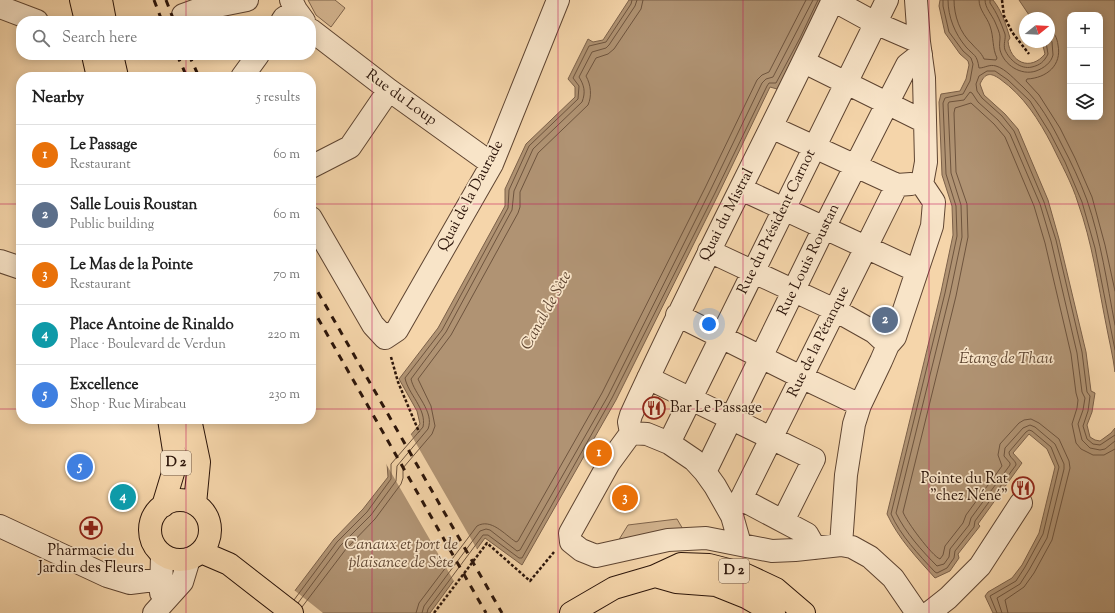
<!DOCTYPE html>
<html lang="en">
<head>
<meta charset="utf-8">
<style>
  body { margin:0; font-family:"Sorts Mill Goudy",serif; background:#f6f6f6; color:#222 }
  .controls { position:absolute; right:12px; top:12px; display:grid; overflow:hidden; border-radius:8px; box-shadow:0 2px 10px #0003 }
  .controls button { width:36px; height:36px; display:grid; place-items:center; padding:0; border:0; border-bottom:1px solid #e0e0e0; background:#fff; color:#222; font:20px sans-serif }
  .compass { position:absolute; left:1019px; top:12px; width:36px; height:36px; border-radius:50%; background:#fff; box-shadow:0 2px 10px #0003; rotate:72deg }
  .you { position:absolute; left:709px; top:324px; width:14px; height:14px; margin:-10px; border:3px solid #fff; border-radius:50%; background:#1a73e8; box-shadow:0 0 0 6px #1a73e833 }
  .badge { display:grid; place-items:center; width:26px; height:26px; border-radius:50%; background:#0b8043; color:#fff; font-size:13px; font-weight:700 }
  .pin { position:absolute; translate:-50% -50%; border:2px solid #fff; box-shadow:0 1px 4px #0006 }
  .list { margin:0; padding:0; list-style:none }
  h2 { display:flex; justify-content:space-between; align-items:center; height:52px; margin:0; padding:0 16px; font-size:17px }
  h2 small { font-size:13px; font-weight:400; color:#767676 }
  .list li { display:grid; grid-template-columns:26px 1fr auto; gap:12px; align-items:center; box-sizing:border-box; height:60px; padding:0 16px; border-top:1px solid #e0e0e0 }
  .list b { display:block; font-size:15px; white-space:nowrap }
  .list p { margin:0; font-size:13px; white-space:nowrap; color:#767676 }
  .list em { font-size:13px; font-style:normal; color:#767676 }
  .icon { flex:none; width:22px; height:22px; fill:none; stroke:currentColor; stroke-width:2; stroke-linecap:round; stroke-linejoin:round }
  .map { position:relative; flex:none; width:1115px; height:613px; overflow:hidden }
  .search { position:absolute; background:#fff; box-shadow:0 2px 10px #0003; left:16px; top:16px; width:300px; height:44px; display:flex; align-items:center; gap:10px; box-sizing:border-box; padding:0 14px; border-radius:16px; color:#767676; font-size:15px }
  .panel { position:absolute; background:#fff; box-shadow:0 2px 10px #0003; left:16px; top:72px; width:300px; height:352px; border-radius:16px }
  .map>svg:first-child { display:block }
  .green { fill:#d3b48f; stroke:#7f644c }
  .water { fill:#b09373; stroke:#7b6049; fill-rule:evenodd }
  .pier { fill:#f5d5aa }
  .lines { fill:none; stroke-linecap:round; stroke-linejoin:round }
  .shore { stroke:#6e543e; stroke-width:1 }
  .minor-casing { stroke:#5e4431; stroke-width:24 }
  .major-casing { stroke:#2b1409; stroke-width:24 }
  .path { stroke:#2b1409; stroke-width:2.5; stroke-dasharray:3 2; stroke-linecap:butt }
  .minor { stroke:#f8e4c8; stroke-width:22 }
  .major { stroke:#f5d5aa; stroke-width:22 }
  .rail { stroke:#2b1409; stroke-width:3; stroke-dasharray:7 7; stroke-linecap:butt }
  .grid { fill:none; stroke:#c2185b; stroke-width:1; stroke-opacity:0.55 }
  .labels { text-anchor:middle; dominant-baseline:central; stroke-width:3.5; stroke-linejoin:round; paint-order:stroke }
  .shield { fill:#f8e4c8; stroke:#685242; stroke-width:1 }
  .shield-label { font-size:14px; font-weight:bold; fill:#2b1409 }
  .street-label { font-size:15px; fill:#2b1409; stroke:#f8e4c8 }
  .poi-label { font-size:15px; fill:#2b1409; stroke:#f8e4c8; text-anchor:start }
  .water-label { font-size:16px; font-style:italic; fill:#604733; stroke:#f8e4c8 }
</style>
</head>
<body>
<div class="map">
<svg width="1115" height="613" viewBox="0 0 1115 613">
  <rect width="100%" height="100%" fill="#f5d5aa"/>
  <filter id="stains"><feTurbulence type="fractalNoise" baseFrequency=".005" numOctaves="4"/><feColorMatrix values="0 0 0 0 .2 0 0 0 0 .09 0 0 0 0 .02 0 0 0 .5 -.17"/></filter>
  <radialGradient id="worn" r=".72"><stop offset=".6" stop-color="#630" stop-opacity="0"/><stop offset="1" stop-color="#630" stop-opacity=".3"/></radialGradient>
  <path class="green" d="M308,0H335L345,8L331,27L316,15Z
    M677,519L684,531L615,546L628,525Z"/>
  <path class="water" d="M629,0H823L803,40L777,89L770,87L718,195L616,400L522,565L485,538L430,613H278L334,539L363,509L388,477L387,463L420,424L417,411L399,379L438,328L505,206V189L526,144L575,97V87L568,79L588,39L593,42L603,40Z
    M940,0H993C1002,11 1006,25 1010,38L1008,41C1010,62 1030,72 1045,54L1042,42H1049V18H1031L1019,0H1115V372C1113,356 1109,340 1106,324C1098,284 1092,242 1078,203C1072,183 1061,164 1052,145C1039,120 1024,96 1000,79C990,72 985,73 980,84L984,95L1005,114L1018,129L1048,200L1059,239L1086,352L1091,391L1095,393L1092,412L1087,425L1090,437L1095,440L1100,441L1111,433L1115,428V613H993L985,596L988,592L1012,578L1022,565L1039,533L1055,467L1047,449L1029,434L1013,453L1022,463L978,524L980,526L958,554L959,558L950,571L935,578C917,558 898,538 887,514L941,292L953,235L952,206L942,175L939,102L941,94L960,91L966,79L969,65L968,61L960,54L945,33L939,6ZM1070,15H1100V117H1070Z"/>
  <path class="pier" d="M410,433L478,551L455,583L385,462Z
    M294,590L323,613H276Z"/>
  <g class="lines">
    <path class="shore" d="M943,0V6L949,32L963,51L971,58L973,64L970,81L963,94L945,98L943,103L946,174L956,206L957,236L945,293L891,514C900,535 919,555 935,572L937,573L947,568L954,558L955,551L974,527L975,521L1016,465C1016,460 1009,458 1009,452L1026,432L1029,430L1032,431L1051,447L1059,467L1043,534L1025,567L1016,581L990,596L997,613
      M948,0C948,17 955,34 966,47C974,56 977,54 979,68C985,68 989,64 996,66C1006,69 1015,80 1023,87C1040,103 1051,123 1062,145C1071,162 1080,181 1087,200C1101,241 1107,283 1115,325
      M954,0C954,16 960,33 972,44C977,50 981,52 984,59L996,60L997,58C992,48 994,37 990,26C987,17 979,10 979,0
      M985,0C985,8 992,15 995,22C997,27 1000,33 1000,37C1000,41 999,45 1000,50C1004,65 1021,76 1036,71C1044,68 1051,63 1053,55L1052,42L1049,37
      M990,0V3C997,13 1001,23 1005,34C1006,39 1003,44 1005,50C1009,59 1020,70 1032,67C1040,65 1044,62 1048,54L1046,42
      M1049,29C1055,33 1057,38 1058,45C1062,65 1047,78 1027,79L1026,81L1039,95L1060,128L1075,158L1092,197L1105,245L1115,291
      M1115,350L1095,248L1082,202L1065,162L1050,133L1030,101L1008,80L995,71H987L979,76L976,84L977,91L982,98L1002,116L1014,131L1044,202L1056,240L1082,352L1087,392L1090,396L1088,411L1083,426L1087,439L1093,444L1100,445L1115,435
      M294,600L337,542L367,512L391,479V464L423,427C427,409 408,394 405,378L442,330L508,208L509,190L529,146L578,99L579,86L573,78L589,46L606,42L631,4L632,0
      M298,603L341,545L371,515L396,481L397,466L428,429C435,412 414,394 411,379L446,332L512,210L514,191L533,149L582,102C586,92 584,85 579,77L592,52L606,48L609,45L635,6L637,0
      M302,607L346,549L375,519L401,484L403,478V468L432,434L435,426L431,406L418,379L451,335L518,213L520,207V192L538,153L588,105C592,96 591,85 586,76L596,58L608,54L614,49L641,9L643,0
      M416,613L419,603L477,526C491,518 504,534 516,542L518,541L602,393L705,188L757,80L762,75L769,72L806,0
      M422,613L424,606L480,531L486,529L490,530L517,551L520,550L608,396L710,191L762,83L766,79L773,77L813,0
      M427,613L428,609L483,535H488L519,558H522L612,398L715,193L767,86L769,83H776L800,38L818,0
      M1002,613L997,598L1020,584L1029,570L1047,538L1064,469V464L1055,444L1035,427L1030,425L1023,428L1005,448L1004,456L1010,463V465L971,518L969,525L950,549L949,557L944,564L937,566C922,551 905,532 896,513L950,294L962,237L961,205L951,173L948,104L949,102L964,100L970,92L972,93L978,102L998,120L1010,134L1040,204L1051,241L1077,353L1082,392L1085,398L1083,410L1078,424L1082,440L1090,448L1100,450L1105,449L1115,441
      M1008,613L1005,600L1024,587L1034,573L1052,540L1070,468L1069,461L1059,439L1039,423L1031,419L1024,420L1019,423L1000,444L998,455L1002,466L966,515L963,523L945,546L943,555L940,559C932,556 906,521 903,512L956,296L968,237L967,204L956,172L954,113L955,108L971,103L994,124L1005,137L1034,206L1045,243L1071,354L1076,393L1078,400L1077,408L1072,424L1076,443L1081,449L1093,455H1104L1115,449"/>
    <g class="minor-casing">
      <path id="minor" d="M291,0L296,10L304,21
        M833,0L875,23L919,42
        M0,7L37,21
        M183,15L197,10L247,0
        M282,21L284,18L296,10
        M311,30L389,90L492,164
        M804,62L925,122
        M242,77L258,55
        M771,127L897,185L911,184
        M311,167L350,147L389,90
        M741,189L917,271
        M311,218L373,325L385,338L397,330L492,164L558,0
        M709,251L835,310L874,332L888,345
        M0,261L21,268
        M677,315L801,377L860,405
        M648,378L814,459L783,521
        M631,433L609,463L570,533L571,542L581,550L596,556L668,540L706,538L772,551L795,550L841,545L852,547L870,557L893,578L917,613
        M631,433L629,422L631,415C695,275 767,139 833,0
        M631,433L647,434L669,443L694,460L705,472L715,486L732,516L740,544
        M669,443L887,0
        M705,472L824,228L887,104L907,65L921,54
        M0,526L107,576L130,583L162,579
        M841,545L846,475L854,424L860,405L881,361L888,345L895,337L932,226L934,202L922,184L926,162L924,78L919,42L916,0
        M815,548L807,534L741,499L897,185
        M161,593L162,555
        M154,613L182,582L189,559
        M929,613L948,598L980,566L1021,503"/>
    </g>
    <g class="major-casing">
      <path id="major" d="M81,0L86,21
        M101,0L105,21
        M93,55L98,77
        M112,55L117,77
        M190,419L199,462L195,504
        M150 530a30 30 0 1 1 60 0a30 30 0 1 1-60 0Z
        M163,506L176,463L169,419
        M201,552L229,564L292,613
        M655,576L676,582L716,585L746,597L774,613
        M571,613L614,588L655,576L681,564L709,565L744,574L776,589L804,613"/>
    </g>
    <path class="path" d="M1002,0L1004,16L1012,32L1029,54
      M391,357L398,382L419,432
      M434,613L487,543L530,581L554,552"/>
    <use href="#minor" class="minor"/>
    <use href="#major" class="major"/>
    <path class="rail" d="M154,0L162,21
      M166,0L174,21
      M177,55L187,77
      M189,55L199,77
      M311,280L502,613
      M311,306L486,613"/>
  </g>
  <path class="grid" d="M186,0V21M372,0V613M558,0V613M743,0V613M929,0V613M186,55V77M0,204H21M311,204H1115M0,409H21M311,409H1115M186,419V613"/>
  <defs>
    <g id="restaurant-ring" transform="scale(1.15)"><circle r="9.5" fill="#f8e4c8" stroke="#8f2418" stroke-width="1.5"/><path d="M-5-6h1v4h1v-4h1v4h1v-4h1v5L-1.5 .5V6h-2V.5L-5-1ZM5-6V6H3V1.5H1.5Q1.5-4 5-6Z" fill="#8f2418"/></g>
    <g id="pharmacy-ring" transform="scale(1.15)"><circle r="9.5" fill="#f8e4c8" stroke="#8f2418" stroke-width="1.5"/><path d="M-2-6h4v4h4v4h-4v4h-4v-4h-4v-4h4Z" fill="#8f2418"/></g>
  </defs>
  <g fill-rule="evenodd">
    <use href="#restaurant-ring" x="654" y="408"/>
    <use href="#restaurant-ring" x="1023" y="488"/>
    <use href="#pharmacy-ring" x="91" y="528"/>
  </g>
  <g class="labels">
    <g class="shield">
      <rect x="161" y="451" width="30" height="24" rx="3"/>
      <rect x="719" y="559" width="30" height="24" rx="3"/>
    </g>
    <g class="shield-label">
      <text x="176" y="463">D 2</text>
      <text x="734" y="571">D 2</text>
    </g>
    <g class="street-label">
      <text transform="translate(401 98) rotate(36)">Rue du Loup</text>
      <text transform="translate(471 196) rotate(-62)">Quai de la Daurade</text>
      <text transform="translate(727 215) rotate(-63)">Quai du Mistral</text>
      <text transform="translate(777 222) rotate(-64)">Rue du Président Carnot</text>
      <text transform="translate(809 260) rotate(-64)">Rue Louis Roustan</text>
      <text transform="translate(819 342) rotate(-64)">Rue de la Pétanque</text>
    </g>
    <g class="poi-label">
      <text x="670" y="408">Bar Le Passage</text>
      <text x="1008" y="479" text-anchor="end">Pointe du Rat<tspan x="1008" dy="17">"chez Néné"</tspan></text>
      <text x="91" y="551" text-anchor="middle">Pharmacie du<tspan x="91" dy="17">Jardin des Fleurs</tspan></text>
    </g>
    <g class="water-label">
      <text transform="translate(547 311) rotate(-61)">Canal de Sète</text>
      <text x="1006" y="359">Étang de Thau</text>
      <text x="401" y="545">Canaux et port de<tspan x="401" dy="18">plaisance de Sète</tspan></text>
    </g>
  </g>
  <rect width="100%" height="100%" filter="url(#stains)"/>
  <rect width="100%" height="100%" fill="url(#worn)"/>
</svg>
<div class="controls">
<button>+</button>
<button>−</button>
<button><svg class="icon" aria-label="layers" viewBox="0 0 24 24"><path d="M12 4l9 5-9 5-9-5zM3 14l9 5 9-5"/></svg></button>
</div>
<svg class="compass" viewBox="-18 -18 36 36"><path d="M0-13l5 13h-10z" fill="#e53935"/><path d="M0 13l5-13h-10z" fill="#767676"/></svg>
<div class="you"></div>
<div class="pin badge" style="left:599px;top:453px;background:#e8710a">1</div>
<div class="pin badge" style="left:885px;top:320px;background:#5c6f8a">2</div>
<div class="pin badge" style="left:625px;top:498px;background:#e8710a">3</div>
<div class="pin badge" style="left:123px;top:497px;background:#0f9aa8">4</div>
<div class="pin badge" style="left:80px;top:467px;background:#3f7fe0">5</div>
<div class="search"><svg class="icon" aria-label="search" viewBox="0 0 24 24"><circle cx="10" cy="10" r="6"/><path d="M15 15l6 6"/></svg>Search here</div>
<section class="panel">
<h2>Nearby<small>5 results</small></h2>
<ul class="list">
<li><span class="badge" style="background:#e8710a">1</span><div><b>Le Passage</b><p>Restaurant</p></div><em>60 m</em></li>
<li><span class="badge" style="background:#5c6f8a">2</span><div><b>Salle Louis Roustan</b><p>Public building</p></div><em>60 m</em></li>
<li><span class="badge" style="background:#e8710a">3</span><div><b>Le Mas de la Pointe</b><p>Restaurant</p></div><em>70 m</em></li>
<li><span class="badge" style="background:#0f9aa8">4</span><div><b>Place Antoine de Rinaldo</b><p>Place · Boulevard de Verdun</p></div><em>220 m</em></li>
<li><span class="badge" style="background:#3f7fe0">5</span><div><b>Excellence</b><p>Shop · Rue Mirabeau</p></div><em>230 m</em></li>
</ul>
</section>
</div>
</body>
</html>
